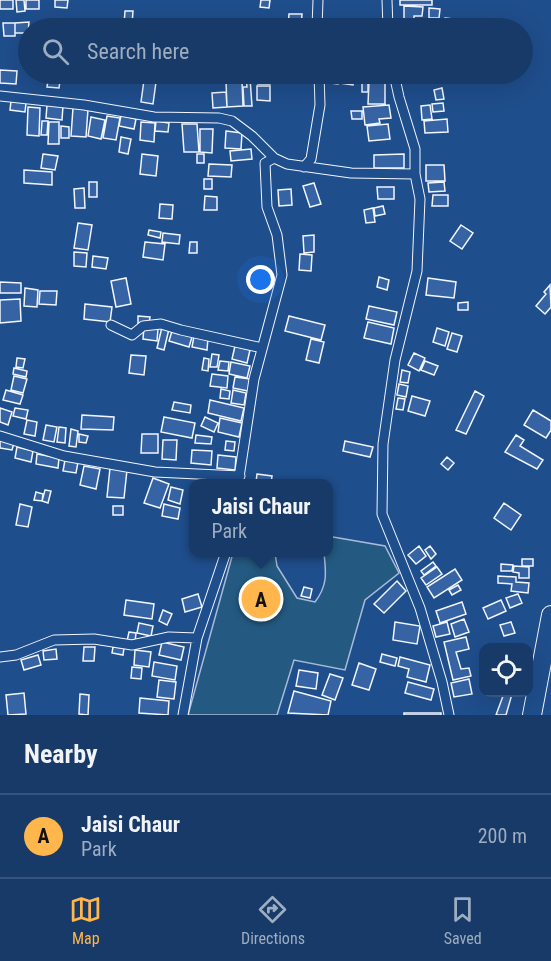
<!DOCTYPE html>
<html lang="en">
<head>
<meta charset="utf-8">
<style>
  body { margin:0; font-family:"Roboto Condensed",sans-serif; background:#20416f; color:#f1f3f6 }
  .controls { position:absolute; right:18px; bottom:18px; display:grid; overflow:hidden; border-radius:12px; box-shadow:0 6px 24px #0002 }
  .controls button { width:54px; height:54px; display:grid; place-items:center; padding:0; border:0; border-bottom:2px solid #36547d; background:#173a69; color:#f1f3f6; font:30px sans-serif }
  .you { position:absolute; left:261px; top:280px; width:21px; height:21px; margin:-15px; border:4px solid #fff; border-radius:50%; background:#1a73e8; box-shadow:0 0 0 9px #1a73e833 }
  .badge { display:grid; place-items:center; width:39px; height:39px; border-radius:50%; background:#ffb74d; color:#111; font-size:20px; font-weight:700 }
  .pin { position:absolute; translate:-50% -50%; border:3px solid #fff; box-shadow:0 2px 6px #0006 }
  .popup { position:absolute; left:189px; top:479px; width:144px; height:78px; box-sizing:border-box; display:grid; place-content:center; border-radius:12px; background:#173a69; filter:drop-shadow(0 2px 4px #0005); font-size:20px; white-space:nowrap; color:#9eadc0 }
  .popup b { font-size:22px; color:#f1f3f6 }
  .popup::after { content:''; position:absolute; left:50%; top:100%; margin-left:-12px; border:12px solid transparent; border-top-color:#173a69 }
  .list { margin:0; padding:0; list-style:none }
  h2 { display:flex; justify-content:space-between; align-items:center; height:78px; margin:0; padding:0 24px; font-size:26px }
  h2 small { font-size:20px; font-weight:400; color:#9eadc0 }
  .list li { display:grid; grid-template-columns:39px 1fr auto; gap:18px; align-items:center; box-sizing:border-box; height:84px; padding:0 24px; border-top:2px solid #36547d }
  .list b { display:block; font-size:22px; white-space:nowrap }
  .list p { margin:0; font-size:20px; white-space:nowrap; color:#9eadc0 }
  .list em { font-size:20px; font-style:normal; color:#9eadc0 }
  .icon { flex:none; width:33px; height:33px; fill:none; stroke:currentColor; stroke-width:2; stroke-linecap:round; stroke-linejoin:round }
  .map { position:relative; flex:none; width:551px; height:715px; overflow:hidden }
  .search { position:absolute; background:#173a69; box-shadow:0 6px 24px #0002; left:18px; right:18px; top:18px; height:66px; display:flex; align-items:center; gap:15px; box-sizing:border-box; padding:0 21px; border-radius:33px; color:#9eadc0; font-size:22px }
  .sheet { height:162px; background:#173a69 }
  nav { display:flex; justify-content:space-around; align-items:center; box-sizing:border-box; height:84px; border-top:2px solid #36547d; background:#173a69; font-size:16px; color:#9eadc0 }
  nav a { display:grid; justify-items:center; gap:3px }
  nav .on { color:#ffb74d }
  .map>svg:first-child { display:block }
  .green { fill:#245a82; stroke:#a8bbd7; stroke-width:1.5 }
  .building { fill:#3563a3; stroke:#f2f6ff; stroke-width:1.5 }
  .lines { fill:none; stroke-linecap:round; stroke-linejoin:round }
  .street-casing { stroke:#f2f6ff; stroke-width:11 }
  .highway-casing { stroke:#f2f6ff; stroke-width:20 }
  .street { stroke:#1f4e8c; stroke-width:9 }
  .highway { stroke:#1f4e8c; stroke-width:18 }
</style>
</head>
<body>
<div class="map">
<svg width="551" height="715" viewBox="0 0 551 715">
  <rect width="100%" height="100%" fill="#1f4e8c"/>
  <path class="green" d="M333,537L385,546L399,573L365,600L345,670L294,660L277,715H188L233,553H275L277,566L297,598L315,602C328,585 326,573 324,553L328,552L329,544Z"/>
  <path class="building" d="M0,0H13V9H0Z
    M16,0H24L25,11L17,12Z
    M26,0H39V9H26Z
    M55,0H68L67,8L55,7Z
    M261,0H270L269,8L260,7Z
    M400,0H432V5H400Z
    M404,6L423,7L422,16H414V21H404Z
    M429,8L440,9L439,18H429Z
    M125,11H133L132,25L124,24Z
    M289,14H302L301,28H288Z
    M445,18L453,19L452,26L444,25Z
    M266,20L276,22L275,28H264Z
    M29,22L28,33H15V23Z
    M404,22L415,23V28H404Z
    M3,23H15V36H4Z
    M360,23L375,24V28H360Z
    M0,70L17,71L16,84L0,83Z
    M49,74H61L59,88L47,87Z
    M323,74H340L338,84L322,82Z
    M341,74H354L353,85L340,83Z
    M437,75H451V82L437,83Z
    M246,78H250L252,106H244L243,87H247Z
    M258,78H270V84H258Z
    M144,80L156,82L153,104L141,102Z
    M362,80H368V92H362Z
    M226,82H242L243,106L227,107Z
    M369,82L385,83V104H368Z
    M257,86H270V101L257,100Z
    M442,88L444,99L436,100L434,90Z
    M226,92L227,107L213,108L212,93Z
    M11,101L26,103L25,112L10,110Z
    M443,103L444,111L433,112L432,104Z
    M47,105L63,106L62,120L46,118Z
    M389,105L391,118L379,119L380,123L365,125L363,107Z
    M430,105L432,119L422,120L421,106Z
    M28,107L40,108L39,136L27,135Z
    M73,108L88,109L86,137L71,136Z
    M351,111H362V119H352Z
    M121,115L136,119L134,129L119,126Z
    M107,116L120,118L116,140L103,138Z
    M91,117L105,120L101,139L88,136Z
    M447,119L448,132L425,133L424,121Z
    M42,121H48L47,135H41Z
    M156,121L169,123L168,132L155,131Z
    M49,122H59V144H48Z
    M141,122L155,123L154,142L140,140Z
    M182,124H197L199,152H184Z
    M388,124L390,139L369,141L367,126Z
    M61,126L69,127V138H61Z
    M200,129H213L212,153L200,152Z
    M226,131L242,133L241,149L225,148Z
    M121,137L131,139L128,154L119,152Z
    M251,149L252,159L231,161L230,151Z
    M43,154L58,156L55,170L41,168Z
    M142,154L158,156L156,176L140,174Z
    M197,154H204V163H197Z
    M404,154V168H374V155Z
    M209,164L232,165L231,177L208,176Z
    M426,165H444L445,181H426Z
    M24,170L52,172V185L24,183Z
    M204,179H212V189H204Z
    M89,182H97V197H89Z
    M444,182L445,191L429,192L428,183Z
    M314,183L321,204L310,207L303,186Z
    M377,187H394V199H378Z
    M84,188L85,208H75L74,189Z
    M291,189L292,205L279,206L278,190Z
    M433,195H448V206H432Z
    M205,196L217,197V210H204Z
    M160,204L173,205L172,219L159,218Z
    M383,206L385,214L375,216L374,208Z
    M373,208L375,222L366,223L364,210Z
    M78,223L92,225L88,250L74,248Z
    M461,225L473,233L462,249L450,241Z
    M149,230L161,232L160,238L148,235Z
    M163,233L180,235L179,244L162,242Z
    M314,235V252L304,253L303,236Z
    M145,242L165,244L163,260L143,257Z
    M190,242H197V253H189Z
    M74,252L87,253L86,267L74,266Z
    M300,254L312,255L311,271L299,270Z
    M93,256L108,258L106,269L92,267Z
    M379,277L389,280L387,290L377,287Z
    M126,278L131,304L116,307L111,281Z
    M428,278L456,282L454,298L426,295Z
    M0,282L21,283V293H0Z
    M550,285L551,307L545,314L536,306L546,294L544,292Z
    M25,288L38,290L37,307L24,306Z
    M40,291H57L56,305L39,304Z
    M20,299L21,321L0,323V300Z
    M468,302V310H458V303Z
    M85,304L112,307L110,322L84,319Z
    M369,306L397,312L394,325L366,319Z
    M138,316L150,317L149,324L138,323Z
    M289,316L325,325L321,340L285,331Z
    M368,322L394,328L391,344L364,338Z
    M144,327L158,329L157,341L143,339Z
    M162,327L169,329L164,350L157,348Z
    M437,328L449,332L445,346L433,342Z
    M172,331L192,337L189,347L169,341Z
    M452,333L462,336L457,352L447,349Z
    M194,336L208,338L207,350L192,347Z
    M311,339L324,342L319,363L306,360Z
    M235,346L250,350L247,363L232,359Z
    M414,353L425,358L419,371L408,365Z
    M212,354L219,355L217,367H210Z
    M131,355L146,356L144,375L129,373Z
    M17,358L25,359L23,368L16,367Z
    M204,358L209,359L208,371L202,370Z
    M220,361L229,362L228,371L218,370Z
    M425,361L438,366L434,375L421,370Z
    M231,362L250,366L247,378L229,374Z
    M14,368L27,371L26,377L13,374Z
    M402,370L410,372L408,383L400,382Z
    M212,374L228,376L227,388L210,386Z
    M14,376L27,379L23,393L11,390Z
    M235,377L250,379L248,391L233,388Z
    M399,384L408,386L406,397L397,395Z
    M221,389L230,391L229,399L220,398Z
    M6,390L23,395L20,404L3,400Z
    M233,390L246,393L244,405L231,403Z
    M475,391L484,396L466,434L456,430Z
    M412,396L430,401L425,416L408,411Z
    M398,398L405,399L403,410L396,409Z
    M210,400L244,408L241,421L208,413Z
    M174,402L191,405L190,413L172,410Z
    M0,408L12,412L8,425L0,422Z
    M15,408L28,410L26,419L13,416Z
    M533,410L551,421V430L546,438L524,425Z
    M82,415L114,417L113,430L81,429Z
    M164,417L195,423L192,438L161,432Z
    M205,417L218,423L214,432L201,426Z
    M220,418L242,423L239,437L218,432Z
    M27,420L37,422L35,436L24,434Z
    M46,425L57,427L54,442L43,440Z
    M59,427L66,428L65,443L57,442Z
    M71,429L78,431L76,447L69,446Z
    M79,434L88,436L86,443L79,442Z
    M142,434H158V453H141Z
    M196,435L212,437L211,444L195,443Z
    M516,435L524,440L520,446L543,460L537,469L505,452Z
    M0,439L14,443L12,450L0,448Z
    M163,440H177L176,460L162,459Z
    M226,441L235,442L234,451L225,450Z
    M345,441L373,447L370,457L343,451Z
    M17,447L33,451L31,462L15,458Z
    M192,450L212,451L211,465L191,463Z
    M37,454L59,458L58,468L36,464Z
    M218,455L236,457L235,470L217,468Z
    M447,457L454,463L448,470L441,464Z
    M65,460L78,462L76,473L63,471Z
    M84,466L100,469L96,489L80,485Z
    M110,468L127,470L124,498L107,497Z
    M257,474L272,476L271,484L256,482Z
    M153,478L169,484L160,508L144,503Z
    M216,478L230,480V484H215Z
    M171,487L183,490L180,504L168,500Z
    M45,490L51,491L48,503L42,501Z
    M36,492L43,494L42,501L34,500Z
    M504,503L521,515L511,530L494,518Z
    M20,504L32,507L28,527L16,525Z
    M164,504L180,508L178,519L162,516Z
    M113,506H123V515H113Z
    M419,546L426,556L416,564L408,555Z
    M430,546L436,554L431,559L425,550Z
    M522,559H533V566H522Z
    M433,562L436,566L424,575L421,571Z
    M501,564L513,565L512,571H501Z
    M514,566L529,567V578H519V573L513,572Z
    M437,567L442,574L426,585L421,578Z
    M455,569L462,580L434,598L427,587Z
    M498,576L516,577V582L529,583L528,593L511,591L512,584L498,583Z
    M397,581L406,591L384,613L374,604Z
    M458,585L461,590L452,595L449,590Z
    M304,587L312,589L310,598L301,596Z
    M198,594L202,607L185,612L182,599Z
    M518,594L522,603L510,608L506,598Z
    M126,600L154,604L152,619L124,615Z
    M501,600L506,611L488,619L483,608Z
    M462,602L466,614L440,623L436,611Z
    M163,610L172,614L167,625L159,621Z
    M464,619L469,632L455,637L451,624Z
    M395,622L420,626L417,644L393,640Z
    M447,622L450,634L436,637L433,626Z
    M511,622L515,633L504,636L500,625Z
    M139,623L153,626L151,636L137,633Z
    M129,632L136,633L135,642L127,641Z
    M466,637L469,649L456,652L461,669L469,668L471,676L453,680L444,642Z
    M162,642L184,647L181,660L159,655Z
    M84,647H95L94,661H83Z
    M113,647L124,648L123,655L112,653Z
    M56,649L57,659L44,660L43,651Z
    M135,650L151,652L149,667L134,665Z
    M382,654L397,658L395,666L380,662Z
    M38,655L41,665L24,670L21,660Z
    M400,657L430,665L426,682L407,677L409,669L398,666Z
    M154,662L177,666L175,680L152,676Z
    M359,663L376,669L369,690L352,685Z
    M132,667L142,668L141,679L131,678Z
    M299,670L318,673L316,689L296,686Z
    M330,674L343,678L335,700L322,695Z
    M469,679L472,694L454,697L451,683Z
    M159,680L176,682L174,699L157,697Z
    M408,682L434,689L431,700L405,693Z
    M294,691L331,701L328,715L288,713Z
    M500,692L512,694L506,715H496L503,696Z
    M24,693L26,714L8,715L6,695Z
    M80,694L89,695L88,715L79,714Z
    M140,698L169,701L168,715L139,713Z
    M404,713H441V715H404Z"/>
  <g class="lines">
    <g class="street-casing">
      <path id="street" d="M387,0L388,28
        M317,28L318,0
        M394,74L399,97L415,149V174L420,199L417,271L395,360L383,444L382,514L420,608L442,682L449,715
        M0,96L84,105L154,117L219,118L232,121L252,136L274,158L287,164L351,173L415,174
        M304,167L311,159L320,105L319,74
        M111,325L132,335L143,326L161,324L181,330L262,348
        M0,436L64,456L155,472L240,476
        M238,484L254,379L282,275L277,235L267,207L265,163L274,158
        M0,657L16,655L54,640L94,639L132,645L169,637L197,638
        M183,715L197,638L226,552"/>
    </g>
    <g class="highway-casing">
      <path id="highway" d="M532,715L551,615"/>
    </g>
    <use href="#street" class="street"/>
    <use href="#highway" class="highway"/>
  </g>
</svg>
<div class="controls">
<button><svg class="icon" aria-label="locate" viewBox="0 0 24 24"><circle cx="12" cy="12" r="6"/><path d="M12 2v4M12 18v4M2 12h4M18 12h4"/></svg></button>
</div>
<div class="you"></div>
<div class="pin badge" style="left:261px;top:599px">A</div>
<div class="popup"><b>Jaisi Chaur</b>Park</div>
<div class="search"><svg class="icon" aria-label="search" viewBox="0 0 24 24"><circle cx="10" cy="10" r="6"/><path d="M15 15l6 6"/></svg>Search here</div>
</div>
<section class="sheet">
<h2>Nearby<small></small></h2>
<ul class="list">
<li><span class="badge">A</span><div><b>Jaisi Chaur</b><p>Park</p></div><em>200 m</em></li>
</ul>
</section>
<nav>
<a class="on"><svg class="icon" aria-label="map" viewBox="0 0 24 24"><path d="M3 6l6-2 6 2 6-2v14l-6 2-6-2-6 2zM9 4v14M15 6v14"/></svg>Map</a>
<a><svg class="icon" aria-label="directions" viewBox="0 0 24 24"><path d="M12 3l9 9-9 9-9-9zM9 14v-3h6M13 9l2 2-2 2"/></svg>Directions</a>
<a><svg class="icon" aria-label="saved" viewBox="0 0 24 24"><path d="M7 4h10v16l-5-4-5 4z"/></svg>Saved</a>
</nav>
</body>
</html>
